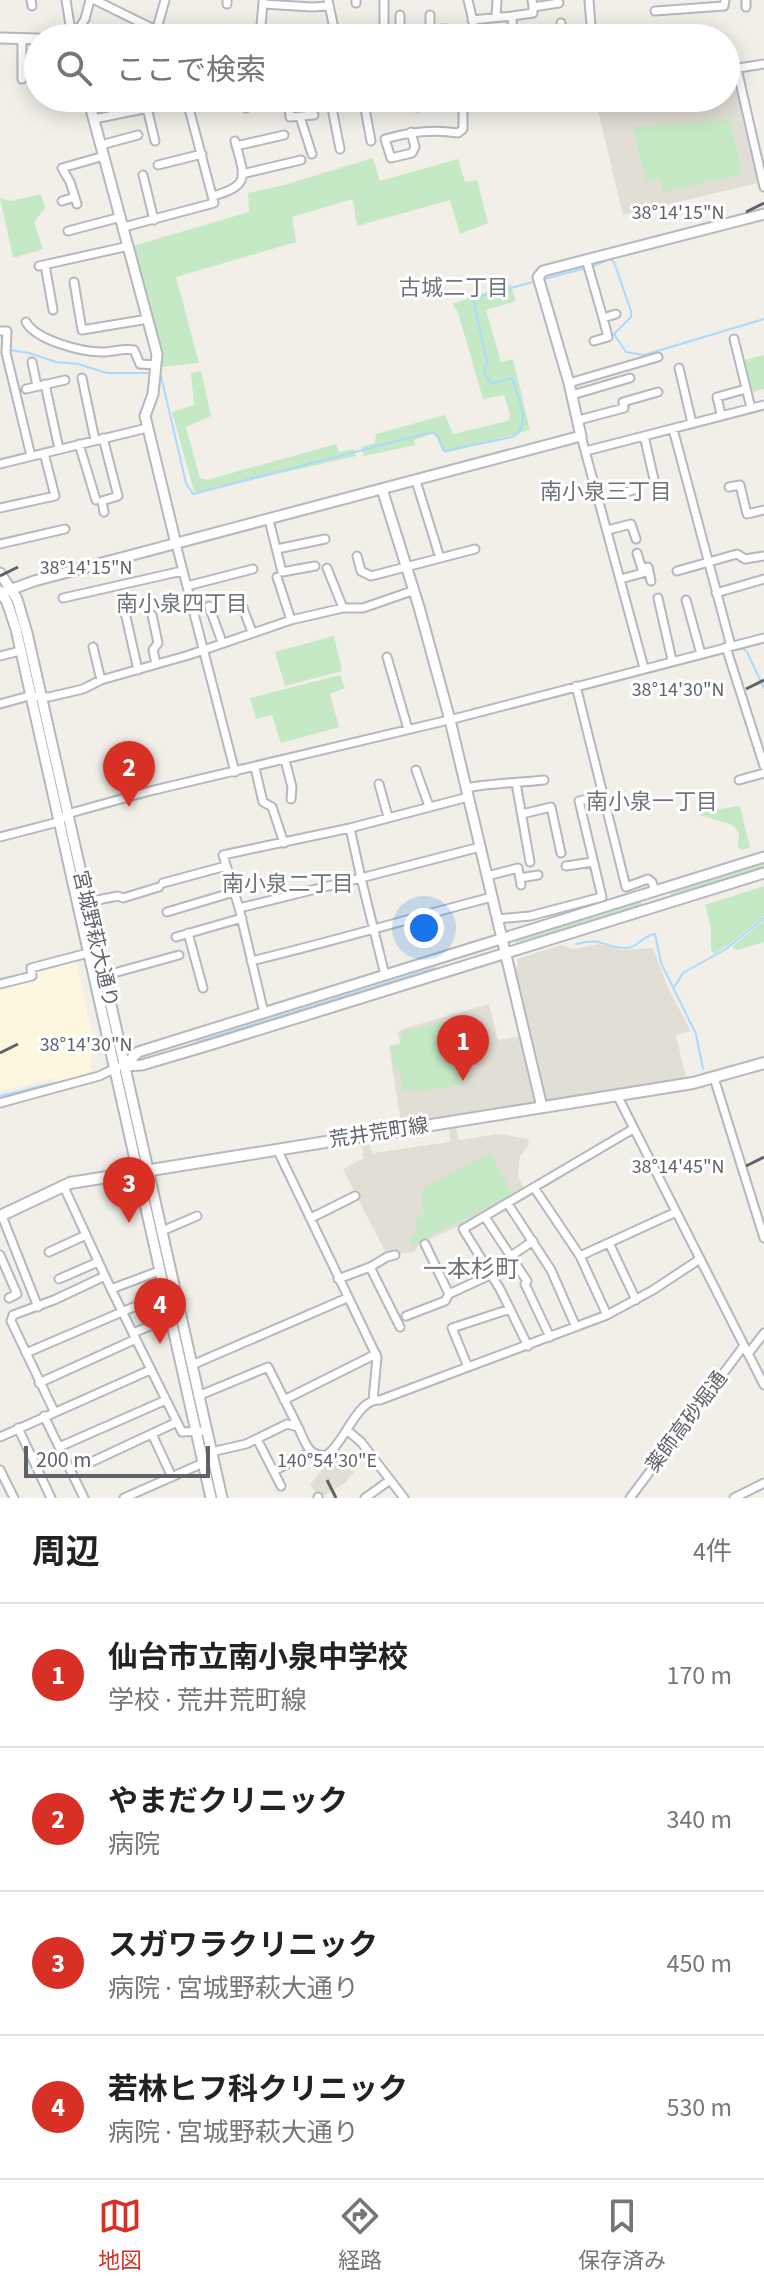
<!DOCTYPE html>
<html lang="ja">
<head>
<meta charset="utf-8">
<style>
  body { margin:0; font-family:"Source Sans 3","Noto Sans JP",sans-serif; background:#f2f2f2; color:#222 }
  .scale { position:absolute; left:24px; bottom:20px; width:186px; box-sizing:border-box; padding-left:8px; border:4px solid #5f6368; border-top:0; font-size:22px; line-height:28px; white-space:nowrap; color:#5f6368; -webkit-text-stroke:6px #fff; paint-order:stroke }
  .you { position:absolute; left:424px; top:928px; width:28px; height:28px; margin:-20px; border:6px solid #fff; border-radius:50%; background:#1a73e8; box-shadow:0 0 0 12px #1a73e833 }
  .badge { display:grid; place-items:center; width:52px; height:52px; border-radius:50%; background:#d93025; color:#fff; font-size:26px; font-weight:700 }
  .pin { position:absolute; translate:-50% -66px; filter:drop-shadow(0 2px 4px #0008) }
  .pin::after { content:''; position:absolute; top:42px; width:28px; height:24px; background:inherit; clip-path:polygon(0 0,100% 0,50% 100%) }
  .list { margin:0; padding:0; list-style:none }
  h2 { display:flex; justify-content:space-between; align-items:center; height:104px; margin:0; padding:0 32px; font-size:34px }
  h2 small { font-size:26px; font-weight:400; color:#767676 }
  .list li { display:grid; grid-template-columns:52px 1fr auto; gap:24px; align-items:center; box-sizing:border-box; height:144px; padding:0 32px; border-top:2px solid #e0e0e0 }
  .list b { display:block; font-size:30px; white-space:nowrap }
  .list p { margin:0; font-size:26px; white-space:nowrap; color:#767676 }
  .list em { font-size:26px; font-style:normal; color:#767676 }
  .icon { flex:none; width:44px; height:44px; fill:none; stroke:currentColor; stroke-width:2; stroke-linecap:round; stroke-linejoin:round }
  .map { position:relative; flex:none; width:764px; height:1498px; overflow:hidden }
  .search { position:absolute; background:#fff; box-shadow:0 4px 20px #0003; left:24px; right:24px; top:24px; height:88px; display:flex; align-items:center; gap:20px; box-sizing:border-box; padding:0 28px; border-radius:44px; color:#767676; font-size:30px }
  .sheet { height:680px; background:#fff }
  nav { display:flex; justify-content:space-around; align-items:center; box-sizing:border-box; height:112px; border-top:2px solid #e0e0e0; background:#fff; font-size:22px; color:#767676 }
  nav a { display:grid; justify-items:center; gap:4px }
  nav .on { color:#d93025 }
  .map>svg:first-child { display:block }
  .commercial { fill:#fef7e0 }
  .education { fill:#e1ded6 }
  .green { fill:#c5e8c5 }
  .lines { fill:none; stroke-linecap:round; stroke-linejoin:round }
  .stream { stroke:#aadaff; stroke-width:2 }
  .minor-casing { stroke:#b5b8bc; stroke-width:11 }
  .tertiary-casing { stroke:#b5b8bc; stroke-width:13 }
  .secondary-casing { stroke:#b6babf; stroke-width:14 }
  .minor { stroke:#fff; stroke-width:7 }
  .tertiary { stroke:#fff; stroke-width:9 }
  .secondary { stroke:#fff; stroke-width:10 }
  .ticks { fill:none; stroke:#5f6368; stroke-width:3 }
  .labels { text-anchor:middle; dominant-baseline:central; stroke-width:6; stroke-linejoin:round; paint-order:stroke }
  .street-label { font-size:20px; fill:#5f6368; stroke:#fff }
  .neighbourhood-label { font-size:22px; fill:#70757a; stroke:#fff }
  .quarter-label { font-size:24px; fill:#70757a; stroke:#fff }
  .ticks-label { font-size:20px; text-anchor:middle; fill:#5f6368; stroke:#fff; stroke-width:6; stroke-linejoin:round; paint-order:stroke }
</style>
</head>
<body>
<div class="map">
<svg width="764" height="1498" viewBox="0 0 764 1498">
  <rect width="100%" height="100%" fill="#f1efe8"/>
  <path class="commercial" d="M76,961L96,1050L91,1056V1072L57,1081L56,1078L0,1091V986L34,977L33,971Z"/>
  <path class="education" d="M732,72L735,75L758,183L623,215L595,98H726V73Z
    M600,944L620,950L653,948L669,990L691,1031L676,1035L686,1078L545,1101L512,968L518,966L517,959L561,945L574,949Z
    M489,1004L498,1040L521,1036L536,1102L401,1123L389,1046L400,1043L398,1032L406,1028Z
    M456,1128L459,1140L499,1134L528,1139L529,1145L520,1156L518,1176L524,1189L461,1225L419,1244L414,1252L387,1255L343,1169L364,1158L362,1154L364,1153L358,1140L366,1139L373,1153L450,1142L449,1129Z
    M338,1448L358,1467L346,1482L320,1498L310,1485Z"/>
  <path class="green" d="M730,119L741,168L737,175L663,192L660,178L646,182L633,127Z
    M373,158L380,181L458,159L465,182L477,180L488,223L460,234L450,200L357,226L353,199L292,217L296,242L176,277L199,363L161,367L133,246L249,212L248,193L284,185Z
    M41,194L45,208L34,222L43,249L13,258L0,198L11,201Z
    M510,284L516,301L486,310L501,362L513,359L530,430L446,453L442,451L437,437L432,434L414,440L415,445L364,456L361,447L375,443L376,434L445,415L453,434L508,421L510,415L504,395L483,399L458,312L452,304Z
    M764,355V389L753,392L744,360Z
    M201,371L211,416L186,427L200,478L207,480L336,444L339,452L354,449L356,456L198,492L194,491L172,412L194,405L191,373Z
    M334,636L342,671L285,686L275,652Z
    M340,675L345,688L330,694L339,727L281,743L272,715L256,719L250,698Z
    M740,806L750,847L742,850L738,847L739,834L733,825L700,815L698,812Z
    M764,861V869L671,895L669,890Z
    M764,886V916L727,946L714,954L711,950V928L705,905Z
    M641,902L643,907L516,943L514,938Z
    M764,920V942L738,950L732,947Z
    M451,1020L463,1084L413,1092L412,1089L403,1090L399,1068L394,1069L391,1046L402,1044L401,1035L405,1031Z
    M490,1153L515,1198L460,1227L459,1224L493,1204L412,1246L408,1237L415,1234L417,1229L414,1221L425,1215L422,1208V1189Z"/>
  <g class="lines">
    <path class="stream" d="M591,267L609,259L614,262L631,311V317L614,334L626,352L644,355L764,319
      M544,279L586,268
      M10,350L29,353L56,362L78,364L107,373H150
      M161,376L186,483L193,494L432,432L437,435L444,451L512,437C534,427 517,396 512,378L492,384L484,373L487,362L473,298L533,282
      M733,649L742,648L747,652L764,688
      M576,944C603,936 605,949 627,948C639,947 643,935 655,934L661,963L696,1034L703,1069
      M675,986L683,973L726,949L764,918
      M197,1042L435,968
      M0,1096L54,1083"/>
    <g class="minor-casing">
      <path id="minor" d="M31,0L32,6
        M66,0L72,38
        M95,0L172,38
        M328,0L336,38
        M356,0V3
        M384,0V38
        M468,0L477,38
        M532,0L533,7L559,3
        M589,0L592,38
        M227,4V0
        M263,4L312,7L329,6
        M746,7V0
        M655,11L724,6L725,0
        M430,15V30L446,29L447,38
        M512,16L533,13V7
        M496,17L497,0
        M472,20L512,16L513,38
        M561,23L562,38
        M156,32L165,0
        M664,36V38
        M592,37L639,31
        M73,38L85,19L90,0
        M260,38L263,2
        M400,38V15
        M737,69L764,187
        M726,70L764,64
        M22,79V38
        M211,98L212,100
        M244,98L246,108
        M288,98L290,117L314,115
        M334,98L332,108L340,149
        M363,98L371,141
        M417,107V98
        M147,108L155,141
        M300,117L312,154
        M94,119L198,98
        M411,132L415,147L412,153L391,158L385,139C410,132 432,129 458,133L463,129V98
        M101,145L138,135
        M236,146L284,135
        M158,165L202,154
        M242,174L301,160
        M143,175L154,220
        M213,196C252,185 244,176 235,141
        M62,201L75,197
        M77,204L70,182L62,168L104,156
        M124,227L214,203L187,101
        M68,231L121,217
        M586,259L603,318L616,314
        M45,265L53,310
        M39,266L129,246
        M74,282L82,330L148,319
        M26,322C36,340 81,352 102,352C113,352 123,348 134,350L140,364L156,365
        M0,331H7L6,353L31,456
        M734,339L751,408
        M594,341L608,337L603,318
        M32,362L37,386
        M679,368L692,423
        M82,378L95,440
        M569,383L658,357
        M45,384L59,449
        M26,389L65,380
        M572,395L630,378
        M721,414L717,397L746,389
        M579,420L624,408L623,402L658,392
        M673,429L731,646
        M581,436L644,668
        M644,436L656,488
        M103,438L118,496L102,501L104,512
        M79,444L96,500
        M586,451L764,405
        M0,464L147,428
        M416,481L440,558
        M729,487L740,485L747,514L764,510
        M599,498L634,490
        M0,508L55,496L44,453
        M269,520L282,572L315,566
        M608,530L631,524L636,539
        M0,544L65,529
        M176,544L235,772
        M277,549L325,539
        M637,553L642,569L648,567L651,581
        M357,556L361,571L371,576L475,549
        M327,568L343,608
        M677,571L737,554L745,559L764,556
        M277,577L291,620
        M621,579L646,572
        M187,586L253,569
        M716,593L764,579
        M63,598L182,571
        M658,598L672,660
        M240,600L252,632
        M686,600L701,654
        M209,606L222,642
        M124,608L138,670
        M152,615L158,643L153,650L156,664
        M93,647L101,680
        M726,647L764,766
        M0,656L20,651
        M387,657L408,729
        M576,686L626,887L648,879L652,882L655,891
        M0,704L29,696L49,697L83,689L101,680L189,655L291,620L343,608H363L412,591
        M285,760L292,787L291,799
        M255,768L263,802L272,807L284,843
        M416,770L429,806
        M739,780L764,773
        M516,783L530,862
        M379,784L388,817
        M466,788C492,783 517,783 544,780
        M522,814L551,807L561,853
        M0,837L58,822L67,814L150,791L457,718L764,638
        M566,866L593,862
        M487,876L518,868L521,885
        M520,878L538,875
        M163,883L226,866
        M87,902L118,896L123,898L159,887
        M239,908L361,878L350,828
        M167,912L234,892
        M497,919L530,916L602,897L579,801L604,795
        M188,933L203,988
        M176,937L242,918
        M251,961C332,942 411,918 492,897
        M385,975L361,878L480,847
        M103,976L179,955
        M0,984L32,976L31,968L88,953
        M264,1013L239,908L223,855L350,828L468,797
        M714,1078L764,1238
        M617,1095L764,1385
        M0,1103L99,1076L118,1067
        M277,1149L377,1357L373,1400
        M63,1185L111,1289L182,1432L206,1431
        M535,1189L580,1256L607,1315
        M508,1204L551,1270L576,1327
        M2,1216L38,1307
        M485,1217L527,1281
        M311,1218L355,1196
        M162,1231L197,1216
        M609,1243L636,1300
        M425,1244L449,1294
        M49,1252L86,1235
        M0,1255L17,1294L9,1298
        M511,1256L533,1241
        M580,1256L676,1212
        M370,1267L400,1327
        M490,1272L512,1258
        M59,1279L98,1262
        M338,1279L370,1267L387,1257L395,1255
        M525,1284L550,1337
        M111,1289L159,1271
        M406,1316L445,1301L449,1294L492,1274
        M133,1333L169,1318
        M528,1346L500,1289L463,1229L633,1129
        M26,1353L164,1294
        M748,1354L764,1333
        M192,1365L347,1298
        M468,1367L452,1328L510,1309
        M39,1383L136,1339
        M198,1396L268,1367L298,1427
        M284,1400L376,1354
        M54,1411L11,1321L13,1315L54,1300L105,1276
        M44,1416L84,1498
        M18,1428L51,1498
        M348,1431L361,1442L404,1498
        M152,1434L172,1477
        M0,1437L150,1370
        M257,1439L281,1486
        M59,1447L166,1400
        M211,1452L246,1444L287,1424L298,1427C305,1441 308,1458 327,1455C346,1441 357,1398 380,1400L607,1315L653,1290L700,1259
        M87,1464L177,1422
        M0,1470L14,1498
        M274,1471L310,1452
        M318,1497V1498
        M124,1498L203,1463
        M365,1498L390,1480
        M630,1498L743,1347
        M734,1498L764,1483"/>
    </g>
    <g class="tertiary-casing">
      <path id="tertiary" d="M0,38L38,39
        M88,98L157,354L153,394L145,416L176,544
        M382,489L419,607L450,720L542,1107
        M0,573L17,599L27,633L222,1498
        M0,591L7,602L16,629L211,1498
        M2,593L34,581L581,436L569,383L538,277L543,271L764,214
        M124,1066L138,1052L764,857
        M124,1066L142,1065L213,1044L764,873"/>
    </g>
    <g class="secondary-casing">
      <path id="secondary" d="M0,1216L70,1183L693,1083L764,1063"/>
    </g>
    <use href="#minor" class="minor"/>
    <use href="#tertiary" class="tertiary"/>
    <use href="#secondary" class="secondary"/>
  </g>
  <path class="ticks" d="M746,212L764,203M0,576L18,567M746,689L764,680M0,1053L18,1044M746,1166L764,1157M327,1480L336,1498"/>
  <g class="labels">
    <g class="street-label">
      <text transform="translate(95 939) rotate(77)">宮城野萩大通り</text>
      <text transform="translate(379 1133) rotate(-9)">荒井荒町線</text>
      <text transform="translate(687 1422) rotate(-53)">薬師高砂堀通</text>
    </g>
    <g class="neighbourhood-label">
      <text x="454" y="288">古城二丁目</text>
      <text x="606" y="492">南小泉三丁目</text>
      <text x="182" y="604">南小泉四丁目</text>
      <text x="652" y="802">南小泉一丁目</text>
      <text x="288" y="884">南小泉二丁目</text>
    </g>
    <g class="quarter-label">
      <text x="471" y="1269">一本杉町</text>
    </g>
  </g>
  <g class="ticks-label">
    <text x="678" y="219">38°14'15"N</text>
    <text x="86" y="574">38°14'15"N</text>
    <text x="678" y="696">38°14'30"N</text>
    <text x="86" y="1051">38°14'30"N</text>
    <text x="678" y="1173">38°14'45"N</text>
    <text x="327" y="1467">140°54'30"E</text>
  </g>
</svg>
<div class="scale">200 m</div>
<div class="you"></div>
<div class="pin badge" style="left:463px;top:1081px">1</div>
<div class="pin badge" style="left:129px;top:807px">2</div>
<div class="pin badge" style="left:129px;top:1223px">3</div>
<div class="pin badge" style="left:160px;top:1344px">4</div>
<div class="search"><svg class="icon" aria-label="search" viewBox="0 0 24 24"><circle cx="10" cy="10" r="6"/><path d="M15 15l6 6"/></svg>ここで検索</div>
</div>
<section class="sheet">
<h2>周辺<small>4件</small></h2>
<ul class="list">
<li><span class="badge">1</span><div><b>仙台市立南小泉中学校</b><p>学校 · 荒井荒町線</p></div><em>170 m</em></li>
<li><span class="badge">2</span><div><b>やまだクリニック</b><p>病院</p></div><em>340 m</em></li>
<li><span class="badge">3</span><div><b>スガワラクリニック</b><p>病院 · 宮城野萩大通り</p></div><em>450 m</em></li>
<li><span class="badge">4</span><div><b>若林ヒフ科クリニック</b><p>病院 · 宮城野萩大通り</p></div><em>530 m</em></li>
</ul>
</section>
<nav>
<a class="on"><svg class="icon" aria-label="map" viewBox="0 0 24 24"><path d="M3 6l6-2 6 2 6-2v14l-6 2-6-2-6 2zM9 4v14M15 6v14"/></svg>地図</a>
<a><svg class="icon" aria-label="directions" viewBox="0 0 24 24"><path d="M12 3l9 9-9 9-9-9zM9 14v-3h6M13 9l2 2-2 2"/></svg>経路</a>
<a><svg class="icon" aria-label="saved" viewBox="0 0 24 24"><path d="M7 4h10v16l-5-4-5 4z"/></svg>保存済み</a>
</nav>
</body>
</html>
